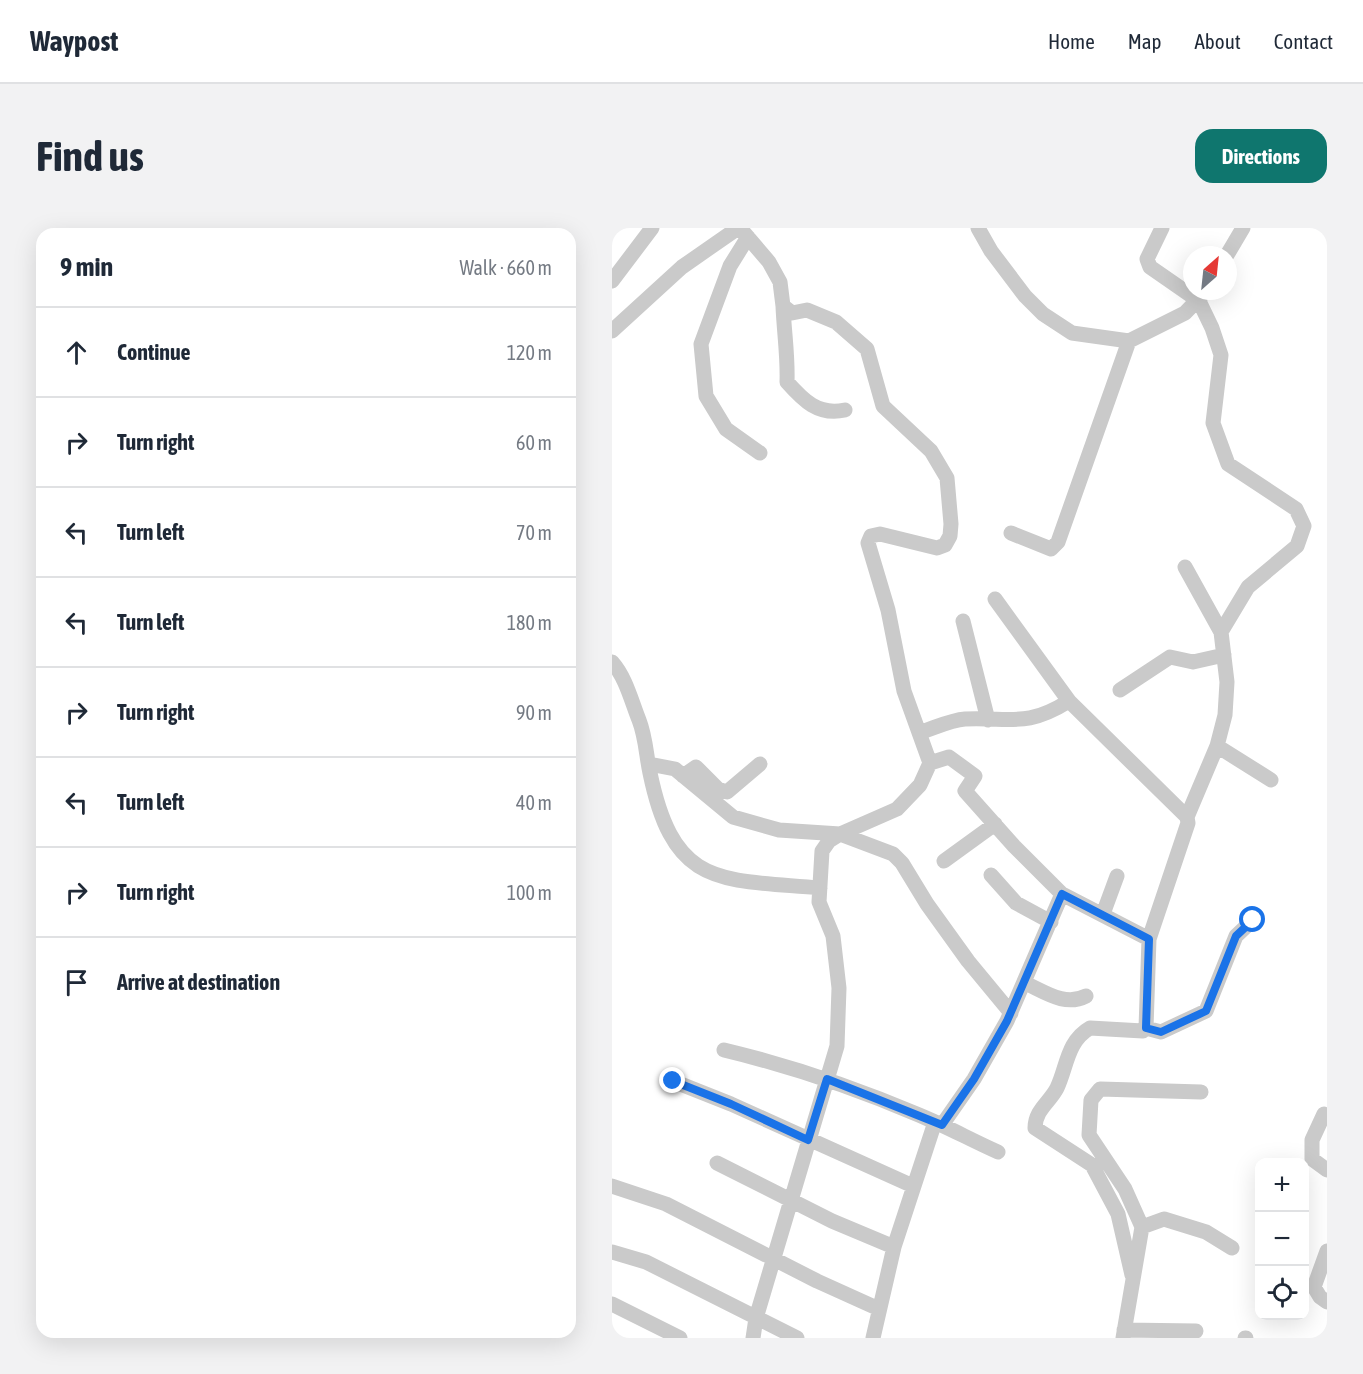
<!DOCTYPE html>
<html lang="en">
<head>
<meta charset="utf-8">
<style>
  body { margin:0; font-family:"Asap Condensed",sans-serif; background:#f2f2f3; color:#1f2937 }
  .controls { position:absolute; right:18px; bottom:18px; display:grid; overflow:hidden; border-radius:12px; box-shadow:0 6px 24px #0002 }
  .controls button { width:54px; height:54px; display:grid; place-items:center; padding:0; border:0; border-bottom:2px solid #e0e1e3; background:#fff; color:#1f2937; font:30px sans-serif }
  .compass { position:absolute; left:571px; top:18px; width:54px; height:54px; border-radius:50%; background:#fff; box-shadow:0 6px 24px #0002; rotate:27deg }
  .stop { position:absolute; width:18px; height:18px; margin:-14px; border:4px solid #1a73e8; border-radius:50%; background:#fff }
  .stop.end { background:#1a73e8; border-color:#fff; box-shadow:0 2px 6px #0008 }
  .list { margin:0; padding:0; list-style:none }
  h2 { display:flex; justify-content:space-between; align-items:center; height:78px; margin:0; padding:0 24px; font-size:26px }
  h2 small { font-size:20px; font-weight:400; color:#747a83 }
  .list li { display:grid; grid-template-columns:39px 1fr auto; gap:18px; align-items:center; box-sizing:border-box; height:90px; padding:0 24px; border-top:2px solid #e0e1e3 }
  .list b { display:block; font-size:22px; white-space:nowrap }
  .list em { font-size:20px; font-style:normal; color:#747a83 }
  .icon { flex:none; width:33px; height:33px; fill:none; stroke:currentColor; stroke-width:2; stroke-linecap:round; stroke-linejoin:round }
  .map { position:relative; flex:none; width:715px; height:1110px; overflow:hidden; border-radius:18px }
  header { display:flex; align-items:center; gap:36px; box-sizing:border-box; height:84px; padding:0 30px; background:#fff; border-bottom:2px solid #e0e1e3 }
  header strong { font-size:28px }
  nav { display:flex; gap:33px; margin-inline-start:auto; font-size:21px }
  .intro { display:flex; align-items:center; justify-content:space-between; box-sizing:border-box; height:144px; padding:0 36px }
  h1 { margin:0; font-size:42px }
  .button { padding:15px 27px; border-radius:18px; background:#0f766e; color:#fff; font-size:21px; font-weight:700 }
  main { display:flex; gap:36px; padding:0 36px }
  aside { flex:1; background:#fff; border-radius:18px; box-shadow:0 6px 24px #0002 }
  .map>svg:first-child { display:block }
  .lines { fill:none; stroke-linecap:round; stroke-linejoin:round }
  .minor { stroke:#cacaca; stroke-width:15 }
  .route { stroke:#1a73e8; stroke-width:8 }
</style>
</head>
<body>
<header>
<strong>Waypost</strong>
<nav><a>Home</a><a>Map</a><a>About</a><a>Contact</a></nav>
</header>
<div class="intro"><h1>Find us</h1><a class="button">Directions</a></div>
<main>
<aside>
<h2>9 min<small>Walk · 660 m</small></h2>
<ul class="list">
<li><svg class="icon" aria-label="ahead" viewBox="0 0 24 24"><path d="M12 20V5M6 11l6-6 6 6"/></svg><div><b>Continue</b></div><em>120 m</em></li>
<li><svg class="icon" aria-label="right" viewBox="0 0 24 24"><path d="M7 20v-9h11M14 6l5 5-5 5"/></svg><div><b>Turn right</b></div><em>60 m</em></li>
<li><svg class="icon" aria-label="left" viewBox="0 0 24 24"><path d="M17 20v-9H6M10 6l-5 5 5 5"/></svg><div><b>Turn left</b></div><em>70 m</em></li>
<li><svg class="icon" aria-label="left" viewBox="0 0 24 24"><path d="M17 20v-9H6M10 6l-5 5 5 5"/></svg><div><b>Turn left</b></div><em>180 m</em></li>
<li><svg class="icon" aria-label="right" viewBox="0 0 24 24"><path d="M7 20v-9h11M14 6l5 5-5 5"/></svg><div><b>Turn right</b></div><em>90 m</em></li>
<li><svg class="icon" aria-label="left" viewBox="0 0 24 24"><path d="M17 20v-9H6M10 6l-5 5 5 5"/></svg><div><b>Turn left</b></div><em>40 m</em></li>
<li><svg class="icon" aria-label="right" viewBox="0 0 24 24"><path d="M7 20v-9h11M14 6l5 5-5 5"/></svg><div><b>Turn right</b></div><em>100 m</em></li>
<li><svg class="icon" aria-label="arrive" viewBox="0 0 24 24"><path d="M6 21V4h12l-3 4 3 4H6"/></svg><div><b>Arrive at destination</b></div></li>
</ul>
</aside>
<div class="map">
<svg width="715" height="1110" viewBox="0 0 715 1110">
  <rect width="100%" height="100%" fill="#fff"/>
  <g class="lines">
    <path class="minor" d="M128,0L157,34L168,54L171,78L180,85L195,82L224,94L255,121L271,178L319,223L335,250L339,296L338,308L333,317L325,320L268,306L259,308L256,315L276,382L292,463L318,535L308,557L285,581L228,606L217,613L210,623L207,674L221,708L227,760L225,818L144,1090L141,1110
      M366,0L379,23L413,68L431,86L460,105L517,113L573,85L594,63
      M550,0L535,31L538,39L587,73L600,100L609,127L601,195L616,236L684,281L692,298L685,318L636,359L609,404L615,454L613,487L605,518L575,589
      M136,9L118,38L89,116L94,168L114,201L148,225
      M615,27L631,0
      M0,53L40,0
      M171,78C172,104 176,128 175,154C191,172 206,188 233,182
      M0,103L70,39L126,0
      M399,305L439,321L446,314L517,113
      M573,339L609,404
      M351,393L376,492
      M0,434C14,450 19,472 27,492C34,510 34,527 38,545C62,661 108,651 208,660
      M508,462L558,429L581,434L612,427
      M457,473L575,589L576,595L537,711
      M309,504C322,500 339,492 353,491C399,489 414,500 457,473L383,371
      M605,518L659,552
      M318,535L337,529L363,548L353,563L402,618L450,666L537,711L534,800L531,803L478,800C455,813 455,839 445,860C438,874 423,882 423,900L480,937L506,986L520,1047
      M37,536L63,541L121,589L167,602L228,606L281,626L290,635L315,676L356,733L399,785
      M71,548L84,539L106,561L115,564L148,536
      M332,633L383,596
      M379,647L404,675L439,694
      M491,686L505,648
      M413,755C433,764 453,779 474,768
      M534,800L549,804L594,783L624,708L641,692
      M112,822C179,838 243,860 307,887C334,898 359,912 386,924
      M61,853L119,876L301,958
      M712,886L700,912V931L715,942
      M330,897L362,851L395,793L450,666
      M105,935L220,993L282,1019
      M0,958L54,976L205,1053L267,1081
      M530,999L552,991L594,1004L620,1020
      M715,1023L702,1059L708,1069L715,1074
      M0,1024L34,1034L185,1110
      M0,1076L68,1110
      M512,1102L584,1103
      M261,1110L282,1019L323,894
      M511,1110L530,999L513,961L477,907L479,872L488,861L589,864
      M633,1110H634"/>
  </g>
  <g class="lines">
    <path class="route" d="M61,853L119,876L196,912L215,851L330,897L362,851L395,793L450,666L537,711L534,800L549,804L594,783L624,708L641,692"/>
  </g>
</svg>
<div class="controls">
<button>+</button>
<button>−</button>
<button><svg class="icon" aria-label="locate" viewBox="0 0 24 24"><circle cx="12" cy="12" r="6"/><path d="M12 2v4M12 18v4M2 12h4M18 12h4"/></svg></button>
</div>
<svg class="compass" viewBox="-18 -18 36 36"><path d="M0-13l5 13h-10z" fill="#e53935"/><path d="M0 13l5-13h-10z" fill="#747a83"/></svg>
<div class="stop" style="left:641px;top:692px"></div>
<div class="stop end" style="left:61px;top:853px"></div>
</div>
</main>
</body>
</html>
